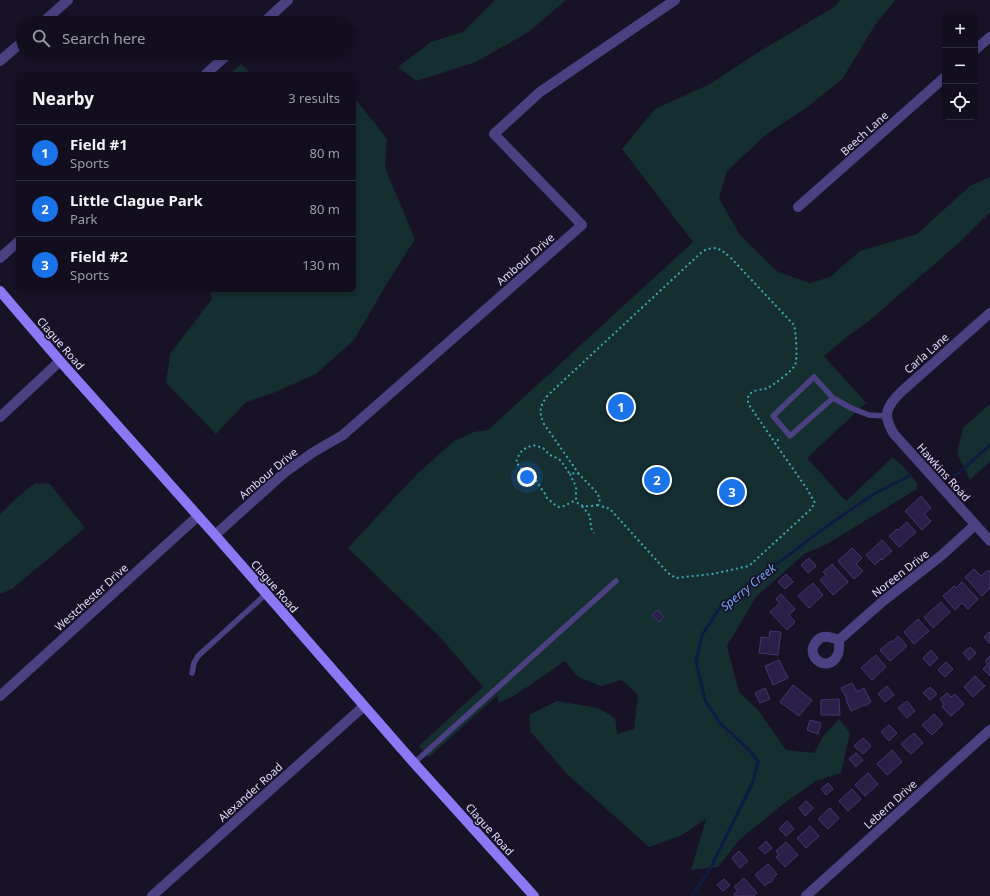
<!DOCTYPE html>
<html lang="en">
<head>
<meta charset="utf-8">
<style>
  body { margin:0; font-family:"Noto Sans",sans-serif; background:#1f1c2a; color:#f1f3f6 }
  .controls { position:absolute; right:12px; top:12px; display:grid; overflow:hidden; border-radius:6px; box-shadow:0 2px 6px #0003 }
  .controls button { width:36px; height:36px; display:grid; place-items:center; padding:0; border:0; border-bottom:1px solid #312e3b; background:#120e1d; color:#f1f3f6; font:20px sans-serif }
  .you { position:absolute; left:527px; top:477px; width:14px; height:14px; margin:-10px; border:3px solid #fff; border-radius:50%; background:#1a73e8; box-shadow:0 0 0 6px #1a73e833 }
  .badge { display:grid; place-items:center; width:26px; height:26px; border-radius:50%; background:#1a73e8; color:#fff; font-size:13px; font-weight:700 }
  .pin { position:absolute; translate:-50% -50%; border:2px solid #fff; box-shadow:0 1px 4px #0006 }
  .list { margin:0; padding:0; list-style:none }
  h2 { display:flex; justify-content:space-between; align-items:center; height:52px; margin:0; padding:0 16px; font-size:17px }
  h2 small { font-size:13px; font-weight:400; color:#9c9ca4 }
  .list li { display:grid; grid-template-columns:26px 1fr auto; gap:12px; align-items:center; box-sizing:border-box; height:56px; padding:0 16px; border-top:1px solid #312e3b }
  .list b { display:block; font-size:15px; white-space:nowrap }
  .list p { margin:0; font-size:13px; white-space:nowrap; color:#9c9ca4 }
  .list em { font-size:13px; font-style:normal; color:#9c9ca4 }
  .icon { flex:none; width:22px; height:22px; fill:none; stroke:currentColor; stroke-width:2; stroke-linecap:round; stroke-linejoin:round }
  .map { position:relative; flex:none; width:990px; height:896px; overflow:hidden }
  .search { position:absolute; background:#120e1d; box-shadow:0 2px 6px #0003; left:16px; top:16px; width:340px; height:44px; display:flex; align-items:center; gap:10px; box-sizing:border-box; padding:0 14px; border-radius:22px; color:#9c9ca4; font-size:15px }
  .panel { position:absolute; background:#120e1d; box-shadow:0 2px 6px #0003; left:16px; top:72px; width:340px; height:220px; border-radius:6px }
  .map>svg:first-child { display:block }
  .green { fill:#152e30 }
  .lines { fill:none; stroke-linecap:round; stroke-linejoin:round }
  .stream { stroke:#0e1b43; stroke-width:3 }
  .building { fill:#2c1f47; stroke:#463371 }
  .path { stroke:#39aab2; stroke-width:2; stroke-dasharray:2 3; stroke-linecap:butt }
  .lane { stroke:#4b4082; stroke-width:5.5 }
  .street { stroke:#4b4082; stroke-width:10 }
  .secondary { stroke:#8a78f5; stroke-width:10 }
  .labels { text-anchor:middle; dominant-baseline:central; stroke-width:3.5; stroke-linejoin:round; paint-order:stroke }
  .street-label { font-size:11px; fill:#e2dafc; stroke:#181227 }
  .water-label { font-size:12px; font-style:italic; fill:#70a7f5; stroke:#181227 }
</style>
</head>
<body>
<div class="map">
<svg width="990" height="896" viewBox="0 0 990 896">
  <rect width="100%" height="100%" fill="#181227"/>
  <path class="green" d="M495,0H566L530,31L476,62L416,81L398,67L431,42L463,32Z
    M840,0H895L875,25L843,78L809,106L768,133L727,171L719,198L740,235L778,272L810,283L830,277L860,251L917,234L970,186L990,177V212L961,241L870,320L844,339L824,356L866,403L807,458L846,501L893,457L904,467L917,483V489L827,544L804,554L756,597L727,646L739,692L758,710L786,750L814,753L824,735L839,719L850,733L841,773L816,781L786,802L740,839L718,867L691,870L706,819L682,835L649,847L567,774L530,731L529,715L557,701L598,708L615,718L617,734L634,729L638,695L622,680L601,686L578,677L565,661L514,696L498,703V695L429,757L419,746L483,687L441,638L348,548L384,509L418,473L454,441L474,432L488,430L693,242L622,149L655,109L710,84L757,53L836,6Z
    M241,64L252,74H230Z
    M354,97L387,139L385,168L415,239L386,285L354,340L316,374L273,393L246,402L216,434L166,383L170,354L212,299L210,290H354Z
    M990,404V461L970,480L957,453L963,428Z
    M36,483L50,484L85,528L12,589L0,594V514L22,493Z"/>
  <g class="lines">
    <path class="stream" d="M954,477L990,445
      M692,896L710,869L753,782L758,761L748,749L719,722L705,700L696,662L702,635L721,606L827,526L874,494L911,475"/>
  </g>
  <path class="building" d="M921,496L931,508L924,514L931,521L922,530L905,511Z
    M907,522L916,532L906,541L899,547L889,536L897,529L898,530Z
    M882,540L892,551L882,560L881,559L875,565L866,555Z
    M852,548L862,558L856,564L863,571L854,579L838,561Z
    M809,558L816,566L808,573L801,565Z
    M832,564L848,582L833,595L820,580L826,575L823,572Z
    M974,569L981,576L988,570L990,572V588L982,596L965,577Z
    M786,574L793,582L785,589L778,582Z
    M962,582L978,599L968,609L962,603L955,610L943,596L954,586L956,588Z
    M813,583L823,595L809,608L798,596Z
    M781,594L795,609L789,615L795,622L787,630L770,612L780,603L776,599Z
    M941,602L950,612L933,628L924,617Z
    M658,610L664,617L659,622L652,615Z
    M918,619L929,631L914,644L904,632Z
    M770,631L781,632L778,655L759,653L761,637L769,638Z
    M989,632L990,633V644L984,637Z
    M898,636L907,646L890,661L880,650L891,641L892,642Z
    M970,647L976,653L969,660L963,653Z
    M931,650L938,658L930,666L923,658Z
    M876,655L886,667L872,680L861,668Z
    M990,656V676L983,669L988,664L985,661Z
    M779,660L788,678L773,685L765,666Z
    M946,662L953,669L945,677L938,670Z
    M975,676L985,686L973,697L964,687Z
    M852,683L857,692L864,688L871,702L865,706L864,705L851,711L846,700L847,699L841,688Z
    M793,685L812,700L799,716L780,702Z
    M887,686L894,695L885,702L878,694Z
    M930,687L937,694L930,700L923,693Z
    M765,688L770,699L760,703L755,693Z
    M947,693L951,697L955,694L964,704L951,716L942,707L944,704L940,699Z
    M839,699L840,715H821V700Z
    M907,701L915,711L907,718L898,708Z
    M934,714L943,724L932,735L922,725Z
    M810,720L821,723L818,734L807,730Z
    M889,725L897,733L889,741L881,732Z
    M914,733L923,743L911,754L901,744Z
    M863,738L871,746L863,754L854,746Z
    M892,750L902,762L887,775L877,764Z
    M856,753L863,760L856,767L849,759Z
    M868,773L878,784L865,796L855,785Z
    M828,783L833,789L826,795L821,789Z
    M852,789L861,799L848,811L839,801Z
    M806,801L813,808L805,816L799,808Z
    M830,808L839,818L828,829L818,819Z
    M787,821L794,829L786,836L779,829Z
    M810,826L819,836L806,848L797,838Z
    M766,841L772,848L765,854L759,848Z
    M786,842L798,855L785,867L776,857L779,855L776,851Z
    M739,851L748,861L740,868L732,858Z
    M768,864L777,874L772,879L773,880L770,883L769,882L765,886L755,875Z
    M744,878L757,893L753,896H735L734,894L738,891L734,887Z
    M724,879L730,885L723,891L717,885Z"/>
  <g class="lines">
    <path class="path" d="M569,473L564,465L559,459L550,455L543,448L533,445C523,449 520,451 516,462L519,466L527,475L534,478L536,480L540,487L544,492L547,498L554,504L559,507L564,506L576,500
      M579,474L544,424C538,411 540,406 548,395L703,251C716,245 720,249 730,257L794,325C796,332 798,359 795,365C793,370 773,386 767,388C764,390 761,389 758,390C749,392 746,397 749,405L775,443
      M598,505C590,506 577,509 576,498C575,495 577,491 576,488C575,482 571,479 570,473L579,474L597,493L600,499L598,505L610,509L668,573L676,578L712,574L749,566L810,510L815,503L807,489L775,443L781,437
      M582,506L590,516L591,528L594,533"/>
    <path class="lane" d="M833,398L814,377L773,416L790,436L833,398L851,408L869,415L886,416
      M192,673L194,663L198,656L266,594
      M414,763L616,581"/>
    <path class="street" d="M42,23L68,0
      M263,23L288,0
      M975,50L990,37
      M0,61L23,41
      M206,74L229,53
      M798,207L945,77
      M0,258L18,242
      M990,313L901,392C886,407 882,415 894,434L990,541
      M0,417L60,361
      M215,535L284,473L312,453L343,435L582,225L494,134L540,92L675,0
      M839,640C830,637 822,634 816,642C804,656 827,674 837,656C840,652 839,645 839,640L882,602L942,555L975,525
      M0,696L198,516
      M152,896L364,706
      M806,896L990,730"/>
    <path class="secondary" d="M0,291L60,361L215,535L414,763L534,896"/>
  </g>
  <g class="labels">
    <g class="street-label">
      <text transform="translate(864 133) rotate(-42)">Beech Lane</text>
      <text transform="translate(525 259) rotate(-41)">Ambour Drive</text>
      <text transform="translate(61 343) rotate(49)">Clague Road</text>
      <text transform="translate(926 353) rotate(-41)">Carla Lane</text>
      <text transform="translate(944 472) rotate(48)">Hawkins Road</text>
      <text transform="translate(268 473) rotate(-40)">Ambour Drive</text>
      <text transform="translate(900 573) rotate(-38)">Noreen Drive</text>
      <text transform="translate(275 586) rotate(49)">Clague Road</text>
      <text transform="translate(91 597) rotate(-42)">Westchester Drive</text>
      <text transform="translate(250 792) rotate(-42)">Alexander Road</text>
      <text transform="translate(890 804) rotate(-42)">Lebern Drive</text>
      <text transform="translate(490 829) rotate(48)">Clague Road</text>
    </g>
    <g class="water-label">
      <text transform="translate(748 587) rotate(-39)">Sperry Creek</text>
    </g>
  </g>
</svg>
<div class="controls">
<button>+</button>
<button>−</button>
<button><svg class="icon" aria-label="locate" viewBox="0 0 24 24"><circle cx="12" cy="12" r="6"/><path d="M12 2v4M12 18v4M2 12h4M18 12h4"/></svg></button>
</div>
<div class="you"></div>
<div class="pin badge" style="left:621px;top:407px">1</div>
<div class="pin badge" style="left:657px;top:480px">2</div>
<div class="pin badge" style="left:732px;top:492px">3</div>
<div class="search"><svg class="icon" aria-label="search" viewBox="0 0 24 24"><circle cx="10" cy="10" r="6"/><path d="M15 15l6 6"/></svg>Search here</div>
<section class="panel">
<h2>Nearby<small>3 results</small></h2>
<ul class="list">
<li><span class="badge">1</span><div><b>Field #1</b><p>Sports</p></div><em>80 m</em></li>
<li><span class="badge">2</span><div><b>Little Clague Park</b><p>Park</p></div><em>80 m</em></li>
<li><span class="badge">3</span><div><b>Field #2</b><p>Sports</p></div><em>130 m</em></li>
</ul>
</section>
</div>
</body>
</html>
